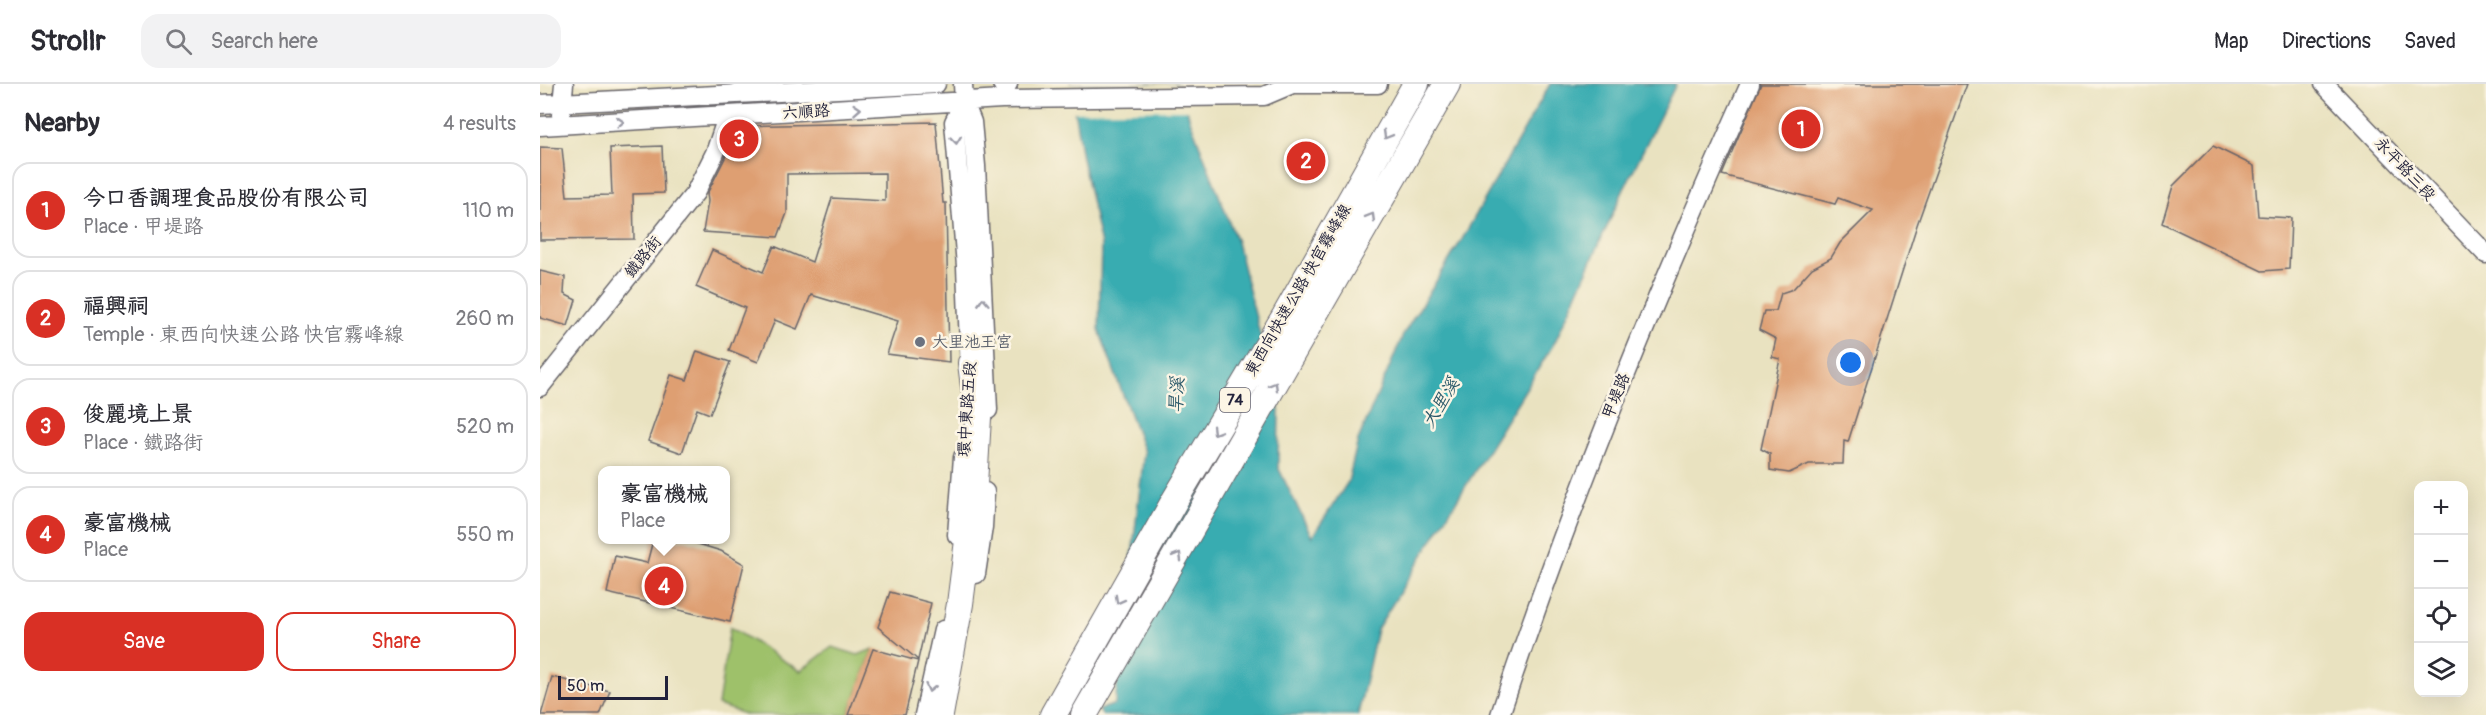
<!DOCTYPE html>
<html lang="en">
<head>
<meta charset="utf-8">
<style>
  body { margin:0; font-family:Pangolin,"LXGW WenKai TC",sans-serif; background:#f2f2f3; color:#2b2b33 }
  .controls { position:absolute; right:18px; bottom:18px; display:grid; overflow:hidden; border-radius:12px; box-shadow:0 6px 24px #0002 }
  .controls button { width:54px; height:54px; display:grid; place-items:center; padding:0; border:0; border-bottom:2px solid #e1e1e2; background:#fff; color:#2b2b33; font:30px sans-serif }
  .scale { position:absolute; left:18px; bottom:15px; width:110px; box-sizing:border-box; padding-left:6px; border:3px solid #22223b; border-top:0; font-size:16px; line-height:21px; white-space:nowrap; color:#22223b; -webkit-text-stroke:4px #fcf5e5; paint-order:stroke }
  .you { position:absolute; left:1311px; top:279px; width:21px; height:21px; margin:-15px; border:4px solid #fff; border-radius:50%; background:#1a73e8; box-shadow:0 0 0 9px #1a73e833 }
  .badge { display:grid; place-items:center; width:39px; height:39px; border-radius:50%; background:#d93025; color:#fff; font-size:20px; font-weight:700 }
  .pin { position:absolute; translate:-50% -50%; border:3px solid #fff; box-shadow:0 2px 6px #0006 }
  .popup { position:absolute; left:58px; top:382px; width:132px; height:78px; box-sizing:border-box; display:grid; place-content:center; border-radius:12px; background:#fff; filter:drop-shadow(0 2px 4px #0005); font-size:20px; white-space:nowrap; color:#7c7c81 }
  .popup b { font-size:22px; color:#2b2b33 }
  .popup::after { content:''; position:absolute; left:50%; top:100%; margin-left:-12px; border:12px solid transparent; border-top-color:#fff }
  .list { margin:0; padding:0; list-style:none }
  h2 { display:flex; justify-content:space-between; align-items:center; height:78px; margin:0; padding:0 24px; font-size:26px }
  h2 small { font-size:20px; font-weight:400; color:#7c7c81 }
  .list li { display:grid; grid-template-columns:39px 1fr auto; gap:18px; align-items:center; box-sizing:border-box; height:96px; margin:0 12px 12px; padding:0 12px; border:2px solid #e1e1e2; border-radius:18px }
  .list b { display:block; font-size:22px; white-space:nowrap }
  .list p { margin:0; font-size:20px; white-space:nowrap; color:#7c7c81 }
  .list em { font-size:20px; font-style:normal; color:#7c7c81 }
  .actions { display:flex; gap:12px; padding:18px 24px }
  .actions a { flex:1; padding:14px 0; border:2px solid #d93025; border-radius:18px; text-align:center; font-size:21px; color:#d93025 }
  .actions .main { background:#d93025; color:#fff }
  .icon { flex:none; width:33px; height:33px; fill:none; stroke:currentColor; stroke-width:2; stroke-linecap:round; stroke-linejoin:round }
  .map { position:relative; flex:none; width:1946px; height:631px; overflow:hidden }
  header { display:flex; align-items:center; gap:36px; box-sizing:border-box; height:84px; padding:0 30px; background:#fff; border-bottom:2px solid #e1e1e2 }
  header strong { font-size:28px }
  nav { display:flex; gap:33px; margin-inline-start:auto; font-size:21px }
  .search { width:420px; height:54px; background:#f2f2f3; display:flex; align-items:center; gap:15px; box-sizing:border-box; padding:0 21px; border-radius:18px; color:#7c7c81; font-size:22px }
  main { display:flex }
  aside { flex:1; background:#fff }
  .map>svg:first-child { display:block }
  .green { fill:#9ec16a; stroke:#607252; stroke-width:1.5 }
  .water { fill:#39acb1; stroke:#2e6776; stroke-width:1.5 }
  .pier { fill:#e9e2c0 }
  .building { fill:#de9f72 }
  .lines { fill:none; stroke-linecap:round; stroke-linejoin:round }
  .minor-casing { stroke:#68656a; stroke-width:21 }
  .highway-casing { stroke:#68656a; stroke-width:28 }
  .minor { stroke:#fff; stroke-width:18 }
  .highway { stroke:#fff; stroke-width:26 }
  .oneway { stroke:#9c9ca7 }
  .worship-dot { fill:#6b7280; stroke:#fcf5e5; stroke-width:2 }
  .labels { text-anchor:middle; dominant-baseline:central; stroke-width:5; stroke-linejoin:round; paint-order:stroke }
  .shield { fill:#fcf5e5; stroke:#63616e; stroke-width:1.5 }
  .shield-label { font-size:15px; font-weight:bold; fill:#22223b }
  .street-label { font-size:16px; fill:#22223b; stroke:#fcf5e5 }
  .worship-label { font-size:16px; fill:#5b616d; stroke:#fcf5e5; text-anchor:start }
  .water-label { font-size:18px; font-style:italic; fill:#2b596a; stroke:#fcf5e5 }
</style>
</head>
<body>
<header>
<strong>Strollr</strong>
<div class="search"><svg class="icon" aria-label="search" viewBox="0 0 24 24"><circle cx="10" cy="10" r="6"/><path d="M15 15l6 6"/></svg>Search here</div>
<nav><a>Map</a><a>Directions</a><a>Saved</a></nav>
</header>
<main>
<aside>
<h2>Nearby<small>4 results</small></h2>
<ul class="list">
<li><span class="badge">1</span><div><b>今口香調理食品股份有限公司</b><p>Place · 甲堤路</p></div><em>110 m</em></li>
<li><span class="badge">2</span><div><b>福興祠</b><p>Temple · 東西向快速公路 快官霧峰線</p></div><em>260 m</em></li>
<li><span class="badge">3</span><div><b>俊麗境上景</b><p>Place · 鐵路街</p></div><em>520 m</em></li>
<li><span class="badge">4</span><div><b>豪富機械</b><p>Place</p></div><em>550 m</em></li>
</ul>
<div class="actions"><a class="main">Save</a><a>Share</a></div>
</aside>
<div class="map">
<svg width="1946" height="631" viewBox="0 0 1946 631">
  <rect width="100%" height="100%" fill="#fcf5e5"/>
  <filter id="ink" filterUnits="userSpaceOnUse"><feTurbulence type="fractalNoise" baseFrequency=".0167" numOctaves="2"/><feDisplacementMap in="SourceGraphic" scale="12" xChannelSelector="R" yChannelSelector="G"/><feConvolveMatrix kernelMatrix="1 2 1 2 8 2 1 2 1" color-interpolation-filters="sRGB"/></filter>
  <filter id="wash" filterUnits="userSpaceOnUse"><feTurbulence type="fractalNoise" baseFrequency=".008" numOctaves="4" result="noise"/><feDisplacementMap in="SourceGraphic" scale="24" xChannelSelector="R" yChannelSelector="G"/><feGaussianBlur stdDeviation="1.35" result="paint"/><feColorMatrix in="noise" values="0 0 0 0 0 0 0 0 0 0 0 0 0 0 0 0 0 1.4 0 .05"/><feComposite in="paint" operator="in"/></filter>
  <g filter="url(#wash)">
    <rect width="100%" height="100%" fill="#e9e2c0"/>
    <path class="green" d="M190,543L260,587L292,563L318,571L333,565L308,631H207L178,621Z"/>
    <path class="water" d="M530,0H640L650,36L697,158L739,326L738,383L772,453L808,398L818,356L864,249L921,157L1010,0H1136L1084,105L1015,258L837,545L818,631H562L559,626L575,620L604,368L559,246L561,161L542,74Z"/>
    <path class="pier" d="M527,0H643L650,26L532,28Z"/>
    <g id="blocks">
      <path class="building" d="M1221,0H1427L1377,141L1308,358L1304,357L1303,380H1269L1249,389L1230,386V370L1221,365L1240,275L1232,273L1236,255L1219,246L1224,227H1236L1241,209L1253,205L1272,184L1291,174L1300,159L1333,126L1298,114L1295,120L1182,91Z
        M396,38L403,119H406L409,278L347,270L358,237L271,211L257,245L235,236L218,278L189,266L205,224L156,203L172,166L223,188L234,162L272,178L292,114L345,117V89L247,90V129L238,153L163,148L168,117L167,110L185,74L196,42Z
        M122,62L124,109L93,110L94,155L0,156V63L22,64L27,112L72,111L70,64Z
        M1673,62L1714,82L1718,132L1751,134L1749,185L1722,187L1622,139L1633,102Z
        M0,187L25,193L24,210L36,216L28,242L0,234Z
        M157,267L190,278L170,330L157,325L142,369L108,357L131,291L147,296Z
        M113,456H145L181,467L204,480L190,538L67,509L75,472L107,479Z
        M350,508L391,519L378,576L338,543Z
        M333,565L378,577L365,631H308Z
        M12,593L70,607L60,631H1Z"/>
    </g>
  </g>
  <g filter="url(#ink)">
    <use href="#blocks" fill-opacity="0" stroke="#68656a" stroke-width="1.5"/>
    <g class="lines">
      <g class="minor-casing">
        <path id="minor" d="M423,0L424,18L414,38L426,182L430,289
          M462,0H468
          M746,0H838
          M1784,0L1946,170
          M424,18L432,38L436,82L448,326
          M0,20L396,0
          M21,31L24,0
          M0,42L462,15L724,12L750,1
          M0,303L155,109L175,69L187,33
          M417,451L423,373
          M436,490L443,443L445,408
          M384,631L403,546
          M960,631C1031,416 1117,207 1210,0"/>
      </g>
      <g class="highway-casing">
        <path id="highway" d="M400,631L420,520L433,417L438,334L431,279
          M513,631L636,414L745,232L876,0
          M544,631L907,0"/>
      </g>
      <use href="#minor" class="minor"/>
      <use href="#highway" class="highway"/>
    </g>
    <defs><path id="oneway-chevron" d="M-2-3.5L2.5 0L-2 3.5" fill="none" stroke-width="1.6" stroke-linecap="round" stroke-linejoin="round" transform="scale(1.5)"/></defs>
    <g class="oneway">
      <use href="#oneway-chevron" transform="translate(317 25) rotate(-4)"/>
      <use href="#oneway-chevron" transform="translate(80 38) rotate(-3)"/>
      <use href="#oneway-chevron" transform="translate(847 51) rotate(120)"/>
      <use href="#oneway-chevron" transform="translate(416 56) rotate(84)"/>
      <use href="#oneway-chevron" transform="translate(831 133) rotate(-60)"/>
      <use href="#oneway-chevron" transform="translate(443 218) rotate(-93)"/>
      <use href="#oneway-chevron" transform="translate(734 302) rotate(-60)"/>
      <use href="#oneway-chevron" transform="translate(676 347) rotate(121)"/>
      <use href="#oneway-chevron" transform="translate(638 472) rotate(-60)"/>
      <use href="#oneway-chevron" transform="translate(579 516) rotate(119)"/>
      <use href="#oneway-chevron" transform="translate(390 604) rotate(103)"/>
    </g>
  </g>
  <circle class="worship-dot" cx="380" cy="258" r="6"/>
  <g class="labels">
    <rect class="shield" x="680" y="304" width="30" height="24" rx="4.5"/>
    <g class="shield-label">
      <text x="695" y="316">74</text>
    </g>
    <g class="street-label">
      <text transform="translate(266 28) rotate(-4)">六順路</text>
      <text transform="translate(1865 85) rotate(47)">永平路三段</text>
      <text transform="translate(103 173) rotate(-51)">鐵路街</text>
      <text transform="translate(758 206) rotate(-60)">東西向快速公路 快官霧峰線</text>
      <text transform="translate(1076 312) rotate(-68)">甲堤路</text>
      <text transform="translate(427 325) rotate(-86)">環中東路五段</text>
    </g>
    <g class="worship-label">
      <text x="392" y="258">大里池王宮</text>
    </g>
    <g class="water-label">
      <text transform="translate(637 311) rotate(-87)">旱溪</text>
      <text transform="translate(901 319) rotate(-59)">大里溪</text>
    </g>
  </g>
</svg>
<div class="controls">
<button>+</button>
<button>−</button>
<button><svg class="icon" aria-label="locate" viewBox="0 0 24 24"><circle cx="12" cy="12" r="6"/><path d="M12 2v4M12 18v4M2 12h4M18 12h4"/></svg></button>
<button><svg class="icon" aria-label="layers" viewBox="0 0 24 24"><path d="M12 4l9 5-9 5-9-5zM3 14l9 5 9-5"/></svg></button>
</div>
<div class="scale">50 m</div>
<div class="you"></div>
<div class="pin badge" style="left:1261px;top:45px">1</div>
<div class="pin badge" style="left:766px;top:77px">2</div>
<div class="pin badge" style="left:199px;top:55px">3</div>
<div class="pin badge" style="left:124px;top:502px">4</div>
<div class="popup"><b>豪富機械</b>Place</div>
</div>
</main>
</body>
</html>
